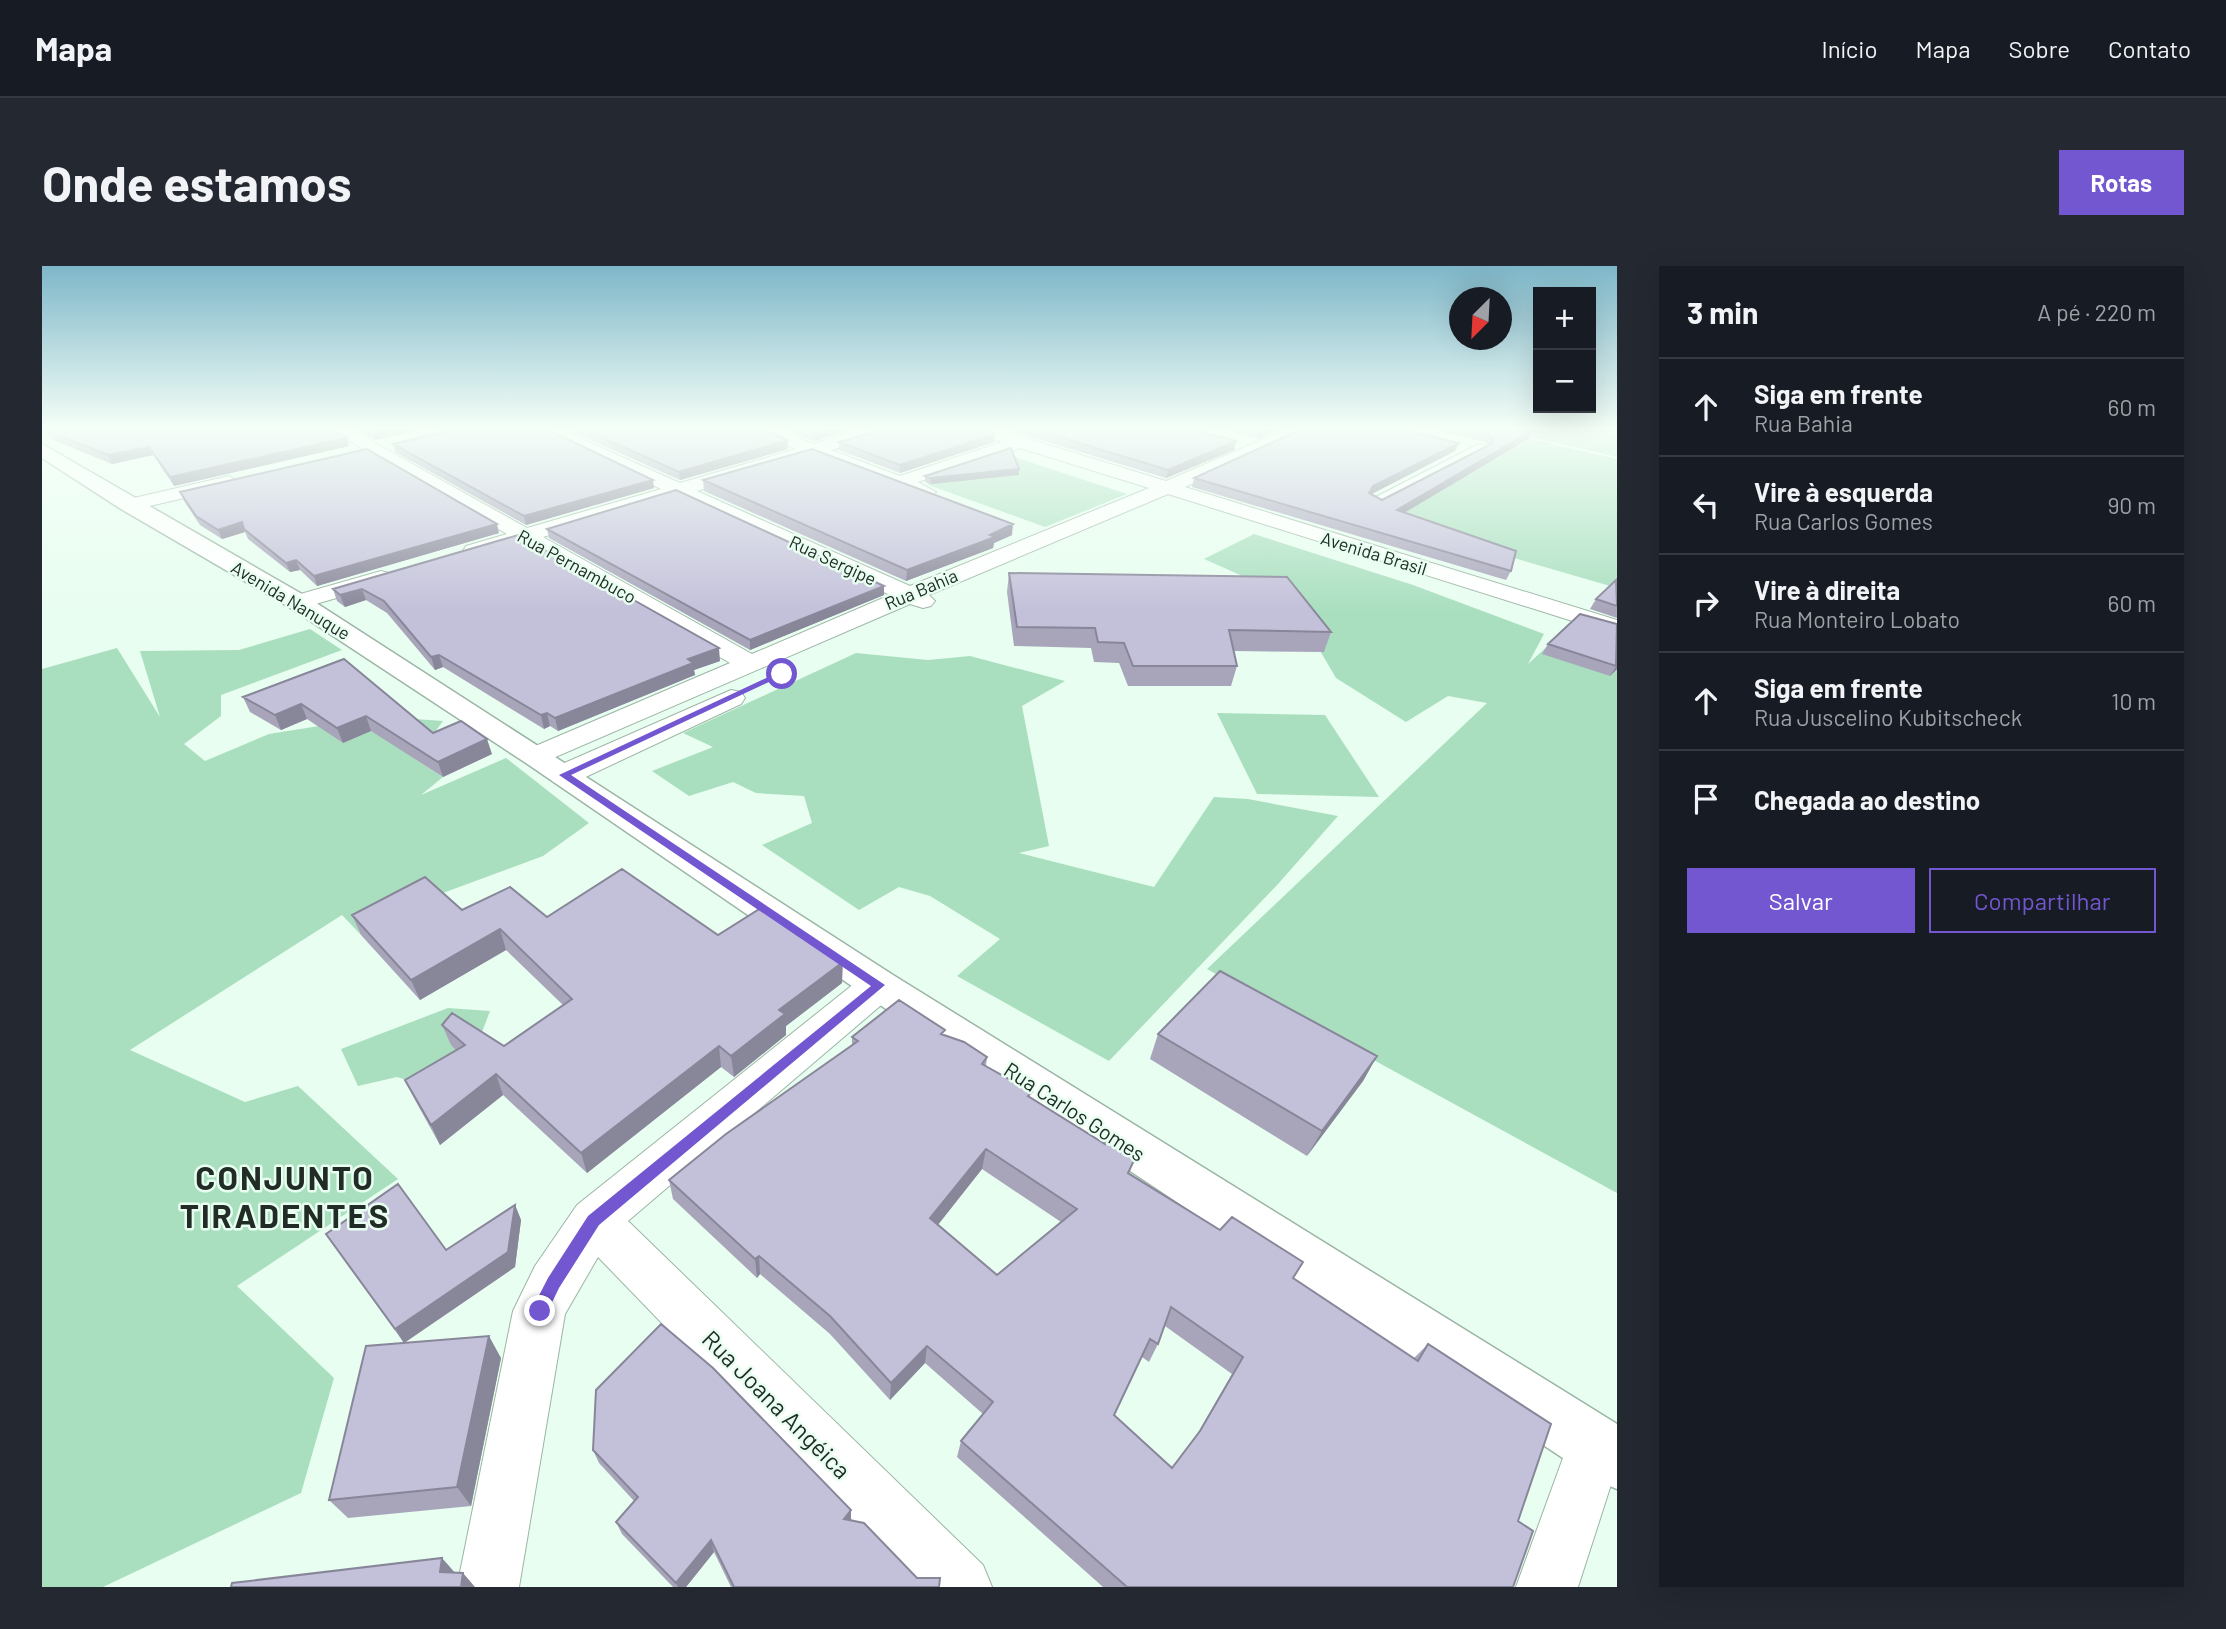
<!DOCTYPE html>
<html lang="pt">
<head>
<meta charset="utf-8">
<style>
  body { margin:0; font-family:Barlow,sans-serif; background:#242831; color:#f1f3f6 }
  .controls { position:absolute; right:21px; top:21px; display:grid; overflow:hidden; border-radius:0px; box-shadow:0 7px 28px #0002 }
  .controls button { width:63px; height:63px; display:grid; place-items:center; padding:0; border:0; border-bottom:2px solid #363941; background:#171b24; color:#f1f3f6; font:35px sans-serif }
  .compass { position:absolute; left:1407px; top:21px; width:63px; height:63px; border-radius:50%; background:#171b24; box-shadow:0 7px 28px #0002; rotate:204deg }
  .stop { position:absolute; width:21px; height:21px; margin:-16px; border:5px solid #7357d1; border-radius:50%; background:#fff }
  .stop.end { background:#7357d1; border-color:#fff; box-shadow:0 2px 7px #0008 }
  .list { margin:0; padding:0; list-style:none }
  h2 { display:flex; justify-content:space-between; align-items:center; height:91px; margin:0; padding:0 28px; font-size:30px }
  h2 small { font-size:23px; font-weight:400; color:#9ea1a6 }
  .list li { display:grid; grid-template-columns:46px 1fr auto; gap:21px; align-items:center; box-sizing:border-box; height:98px; padding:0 28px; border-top:2px solid #363941 }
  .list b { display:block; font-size:26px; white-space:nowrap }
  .list p { margin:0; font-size:23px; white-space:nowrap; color:#9ea1a6 }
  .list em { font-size:23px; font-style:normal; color:#9ea1a6 }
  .actions { display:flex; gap:14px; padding:21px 28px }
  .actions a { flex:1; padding:16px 0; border:2px solid #7357d1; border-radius:0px; text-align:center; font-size:24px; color:#7357d1 }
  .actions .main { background:#7357d1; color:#fff }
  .icon { flex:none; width:38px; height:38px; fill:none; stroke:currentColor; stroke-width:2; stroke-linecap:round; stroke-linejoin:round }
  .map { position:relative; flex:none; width:1575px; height:1321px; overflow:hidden; border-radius:0px }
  header { display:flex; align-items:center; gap:42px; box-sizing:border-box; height:98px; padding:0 35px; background:#171b24; border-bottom:2px solid #363941 }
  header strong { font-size:33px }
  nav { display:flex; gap:38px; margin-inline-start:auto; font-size:24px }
  .intro { display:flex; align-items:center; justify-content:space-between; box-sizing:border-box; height:168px; padding:0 42px }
  h1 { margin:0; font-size:49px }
  .button { padding:18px 32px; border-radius:0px; background:#7357d1; color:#fff; font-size:24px; font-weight:700 }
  main { display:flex; gap:42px; padding:0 42px }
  aside { flex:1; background:#171b24; border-radius:0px; box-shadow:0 7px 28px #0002 }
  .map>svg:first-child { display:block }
  .green { fill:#a9dfbf }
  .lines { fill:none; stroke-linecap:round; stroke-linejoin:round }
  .minor-casing { stroke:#9bb5a5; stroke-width:2 }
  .major-casing { stroke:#9bb5a5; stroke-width:3 }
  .minor { fill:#fff; fill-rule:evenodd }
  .major { fill:#fff; fill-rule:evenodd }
  .wall { fill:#a8a5bb; fill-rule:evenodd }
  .shaded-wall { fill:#888699 }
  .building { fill:#c3c0da; stroke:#888699; stroke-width:2; fill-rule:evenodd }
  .route { fill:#7357d1 }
  .labels { text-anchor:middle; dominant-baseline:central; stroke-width:5; stroke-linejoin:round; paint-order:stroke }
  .far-street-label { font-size:18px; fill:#212c26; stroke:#e8fef0 }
  .street-label { font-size:21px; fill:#212c26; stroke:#e8fef0 }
  .near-street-label { font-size:24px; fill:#212c26; stroke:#e8fef0 }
  .near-district-label { font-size:33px; font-weight:bold; letter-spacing:2px; fill:#212c26; stroke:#e8fef0 }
</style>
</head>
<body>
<header>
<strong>Mapa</strong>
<nav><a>Início</a><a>Mapa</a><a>Sobre</a><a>Contato</a></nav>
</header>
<div class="intro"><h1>Onde estamos</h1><a class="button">Rotas</a></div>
<main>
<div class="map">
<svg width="1575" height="1321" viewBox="0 0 1575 1321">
  <rect width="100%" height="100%" fill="#e8fef0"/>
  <path class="green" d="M1447,161H1575V191Z
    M1488,173L1575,193V322L1345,255Z
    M966,189L1085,228L1003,261L884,218Z
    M1212,268L1371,319L1502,368L1486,398L1520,367L1575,384V927L1165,703L1445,437L1406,430L1364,456L1294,412L1246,330L1162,293Z
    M268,363L300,384L179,429V450L142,478L163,495L227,468L277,460L301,477L359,452L401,455L373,493L401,511L379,529L464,492L547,557L501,590L390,631L319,669L300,649L88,784L203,836L256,820L356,913L195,1020L292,1112L259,1227L61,1321H0V403L75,382L118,451L98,385L197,384Z
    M814,387L886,394L928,390L1023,415L980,440L1007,580L977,587L1112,621L1172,531L1206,533L1296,550L1236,618L1067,795L915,710L958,673L888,630L857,621L817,644L720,579L770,557L762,530L714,527L691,516L647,530L610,505L671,481L641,467Z
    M1175,447L1283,449L1337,531L1215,528Z
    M406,742L448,745L432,787L380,819L355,811L316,820L299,783Z"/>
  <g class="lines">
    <g class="minor-casing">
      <path id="minor" d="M283,161H304L485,262L619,223L491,161H513L638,217L754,183L703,161H727L772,178L829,161H856L854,165L789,184L858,210L960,176L922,161H948L1124,215L1250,161H1273L1143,221L1575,354V369L1126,228L887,329L893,335L889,340L881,342L868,338L495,499L484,496L480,490L484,484L688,397L481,277L432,292L424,290L421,285L424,280L465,268ZM978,182L1107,222L868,320L655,225L771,190L884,232L894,226L876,216ZM636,231L848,329L710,388L501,271Z
        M1437,178L1443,179L1446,183L1443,187L1343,239L1336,241L1326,235Z
        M187,210L197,216L194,220L86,245L76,239L79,235Z
        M339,305L347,307L350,312L347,317L256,343L248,341L244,336L248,331Z
        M689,424L699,426L703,432L699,438L533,516L522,518L511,516L507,509L511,502Z
        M837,705L851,709L857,719L851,729L586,955L941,1299L950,1321H875L556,991L523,1048L477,1321H415L471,1045L493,1000L535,939L823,709Z
        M1553,1150L1573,1159L1575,1200L1536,1321H1474L1533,1159Z"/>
    </g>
    <g class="major-casing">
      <path id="major" d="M0,178L265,331L851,709L1575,1158V1223L1554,1214L823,729L484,497L247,341L79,243L0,192Z"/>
    </g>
    <use href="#minor" class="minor"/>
    <use href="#major" class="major"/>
  </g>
  <path class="wall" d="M1,161L307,180L132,220L111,189L70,198L11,174L5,168Z
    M310,161H391L333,174Z
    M520,161H715L746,174V183L638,214Z
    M735,161H819L772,175Z
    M957,161H1142L1194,175L1192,184L1124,212Z
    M1172,161H1243L1216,173Z
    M1380,161H1479L1491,164L1488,172L1362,246L1469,305L1464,314L1150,221L1152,212L1413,185L1329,228L1340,234L1446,179L1444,176Z
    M953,168L952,176L858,207L797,184V176Z
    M351,178L612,222L484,259L353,186Z
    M977,203V209L889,218L883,216V210Z
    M661,214L970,269L952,277L951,282L864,315L662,225Z
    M138,226L457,267L275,320L258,304L248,306L206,273L203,266L180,273L158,259L142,235Z
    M505,263L842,320V329L708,384L507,272Z
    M476,269L678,395L652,404L653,409L516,465L508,460L502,463L401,401L393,404L345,347L324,334L303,341L295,335L291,323Z
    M967,307L1289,366L1282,386L1192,385L1195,400L1189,420H1086L1077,397L1052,396L1049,382L972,380L965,326Z
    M1575,314V352L1548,343L1554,333Z
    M1575,358V403L1568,410L1500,388L1506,378Z
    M302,393L391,467L450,488L401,511L329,465L301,477L265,453L239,464L208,446L201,431Z
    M420,644L505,651L676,669L800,717L744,760V769L692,811L679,801L545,907L461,829L398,879L373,834L363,814L414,784L409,779L400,759L462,780L521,739L464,684L378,734L319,669L310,649Z
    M1116,768L1335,790L1321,815L1265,890L1108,793Z
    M902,769L945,791L944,800L988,831L1087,908L1251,1012L1372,1092L1386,1078L1476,1255L1471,1321H1061L915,1191L919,1175L941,1148L883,1097L848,1134L788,1068L718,1008L715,1012L631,933L627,914L810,779V771ZM940,903L1019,956L955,1009L896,959ZM1123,1060L1190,1108L1153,1172L1130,1202L1072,1149L1100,1091L1107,1096L1116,1078Z
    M473,939L479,954L473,1001L362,1077L284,968L404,984Z
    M459,1092L429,1240L306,1252L287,1234Z
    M551,1184L809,1244V1254L875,1312L897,1321H689L672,1286L644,1321H631L580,1268L574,1256L592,1235L557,1197Z"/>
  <path class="shaded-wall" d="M354,161H391L333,174L331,166Z
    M793,161H819L772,175V167Z
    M1227,161H1243L1216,173L1218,165Z
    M1491,164L1488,172L1352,253L1355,244Z
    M953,168L952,176L858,207V199Z
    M305,172L307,180L132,220L128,211Z
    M746,174V183L638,214L637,206Z
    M1194,175L1192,184L1124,212L1126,204Z
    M1417,177L1413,185L1328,229L1327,227L1331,220Z
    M107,181L111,189L70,198L66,189Z
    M977,203V209L889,218V212Z
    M611,214L612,222L484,259L482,250Z
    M200,256L203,266L180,273L176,264Z
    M455,258L457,267L275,320L272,310Z
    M971,258L970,269L952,277L951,282L864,315L865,304Z
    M254,294L258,304L248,306L244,297Z
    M842,320V329L708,384V374Z
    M320,323L324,334L303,341L298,329Z
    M677,382L678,395L652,404L653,409L516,465L513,452L646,393Z
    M397,389L401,401L393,404L389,391Z
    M1575,399V403L1568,410Z
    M259,438L265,453L239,464L233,449Z
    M505,447L508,460L502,463L499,449Z
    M324,450L329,465L301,477L295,462Z
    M445,473L450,488L401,511L396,496Z
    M458,663L464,684L378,734L369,714Z
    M801,696L800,717L744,760V769L692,811L689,790L737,744Z
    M677,780L679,801L545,907L539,887Z
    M1335,790L1321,815L1265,890L1280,865Z
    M454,808L461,829L398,879L389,859Z
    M944,883L940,903L886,971L888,952Z
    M473,939L479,954L473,1001L362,1077L353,1063Z
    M717,990L718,1008L715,1012L713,993Z
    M447,1070L459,1092L429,1240L415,1221Z
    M885,1080L883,1097L848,1134L849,1117Z
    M809,1244V1256L802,1253Z
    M669,1274L672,1286L644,1321H636L634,1317Z
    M400,1292L415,1309L398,1306Z
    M421,1307L433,1321H419Z"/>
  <path class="building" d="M2,161H288L305,172L128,211L107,181L66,189L7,166Z
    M322,161H354L331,166Z
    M425,161H500L611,214L482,250L351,178Z
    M536,161H715L746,174L637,206Z
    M756,161H793L772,167Z
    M850,161H939L953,168L858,199L797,176Z
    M984,161H1142L1194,175L1126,204Z
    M1203,161H1227L1218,165Z
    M1264,161H1349L1417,177L1331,220L1327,227L1340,234L1451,177L1452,173L1447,168L1416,161H1479L1491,164L1355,244L1474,285L1469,305L1152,212Z
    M969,182L977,203L889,212L883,210Z
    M325,183L455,258L272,310L254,294L244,297L202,263L200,256L176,264L154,250L138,226Z
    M770,183L971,258L948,269L953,271L865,304L661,214Z
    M634,224L842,320L708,374L505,263Z
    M476,269L677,382L646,393L651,397L513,452L505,447L499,449L397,389L389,391L342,335L320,323L298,329L291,323Z
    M967,307L1245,311L1289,366L1187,364L1195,400H1091L1082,377L1056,376L1053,362L975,361Z
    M1574,314L1575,340L1554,333Z
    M1538,348L1575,358L1574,400L1506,378Z
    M302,393L391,467L419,455L445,473L396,496L324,450L295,462L259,438L233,449L201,431Z
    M580,603L676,669L719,642L801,696L737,744L743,748L689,790L677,780L539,887L454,808L389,859L363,814L423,779L400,759L410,747L462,780L530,733L458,663L369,714L310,649L383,611L420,644L468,621L505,651Z
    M1178,705L1335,790L1280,865L1116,768Z
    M857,734L903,764L899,768L922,776L945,791L940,798L990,826L986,830L1063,878L1067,870L1095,888L1086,907L1178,964L1190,951L1261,996L1251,1012L1376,1095L1386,1078L1509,1158L1476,1255L1491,1265L1471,1321H1085L919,1175L951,1136L885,1080L849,1117L788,1050L717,990L713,993L627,914L684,868L816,775L810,771ZM944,883L1035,943L955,1009L888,952ZM1129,1041L1201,1091L1158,1165L1130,1202L1072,1149L1108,1073L1116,1078Z
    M356,918L404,984L473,939L466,986L353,1063L284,968Z
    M619,1058L671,1102L809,1244L802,1253L822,1257L875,1312H898L897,1321H692L669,1274L634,1317L574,1256L596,1231L551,1184L554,1124Z
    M447,1070L415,1221L287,1234L324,1080Z
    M400,1292L398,1306L421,1307L419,1321H189L190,1317Z"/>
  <linearGradient id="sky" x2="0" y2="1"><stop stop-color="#7eb7c9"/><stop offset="0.47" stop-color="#f5fff8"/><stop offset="1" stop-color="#f5fff8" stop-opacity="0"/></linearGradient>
  <rect width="1575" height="346" fill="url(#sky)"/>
  <path class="route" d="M737,406L744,408L529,509L843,719L557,959L517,1022L503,1051L498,1053L492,1051L489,1045L506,1012L546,950L829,720L517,509Z"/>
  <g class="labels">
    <g class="far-street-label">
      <text transform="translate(1332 287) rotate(17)">Avenida Brasil</text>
      <text transform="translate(791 294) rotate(25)">Rua Sergipe</text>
      <text transform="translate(535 300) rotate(29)">Rua Pernambuco</text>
      <text transform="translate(879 323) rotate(-23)">Rua Bahia</text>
      <text transform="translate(249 334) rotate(31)">Avenida Nanuque</text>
    </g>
    <g class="street-label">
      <text transform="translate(1033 845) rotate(33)">Rua Carlos Gomes</text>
    </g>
    <g class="near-street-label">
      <text transform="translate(735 1138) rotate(45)">Rua Joana Angéica</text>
    </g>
    <g class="near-district-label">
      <text x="243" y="911">CONJUNTO<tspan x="243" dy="38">TIRADENTES</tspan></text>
    </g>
  </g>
</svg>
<div class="controls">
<button>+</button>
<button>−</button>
</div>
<svg class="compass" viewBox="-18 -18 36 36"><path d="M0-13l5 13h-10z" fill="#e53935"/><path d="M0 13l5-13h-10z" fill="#9ea1a6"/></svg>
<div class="stop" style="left:740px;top:408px"></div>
<div class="stop end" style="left:498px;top:1045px"></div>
</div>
<aside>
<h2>3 min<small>A pé · 220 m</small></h2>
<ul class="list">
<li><svg class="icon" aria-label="ahead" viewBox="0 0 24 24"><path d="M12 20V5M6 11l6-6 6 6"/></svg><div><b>Siga em frente</b><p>Rua Bahia</p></div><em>60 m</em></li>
<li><svg class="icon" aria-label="left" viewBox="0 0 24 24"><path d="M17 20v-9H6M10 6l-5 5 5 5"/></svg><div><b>Vire à esquerda</b><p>Rua Carlos Gomes</p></div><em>90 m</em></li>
<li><svg class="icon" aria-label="right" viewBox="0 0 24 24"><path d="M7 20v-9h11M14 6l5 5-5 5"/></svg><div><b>Vire à direita</b><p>Rua Monteiro Lobato</p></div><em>60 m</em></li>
<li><svg class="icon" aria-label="ahead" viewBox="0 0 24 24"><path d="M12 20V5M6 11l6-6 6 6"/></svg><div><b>Siga em frente</b><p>Rua Juscelino Kubitscheck</p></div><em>10 m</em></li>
<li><svg class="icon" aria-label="arrive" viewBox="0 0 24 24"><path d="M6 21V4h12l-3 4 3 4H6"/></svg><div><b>Chegada ao destino</b></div></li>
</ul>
<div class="actions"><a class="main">Salvar</a><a>Compartilhar</a></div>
</aside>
</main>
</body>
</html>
